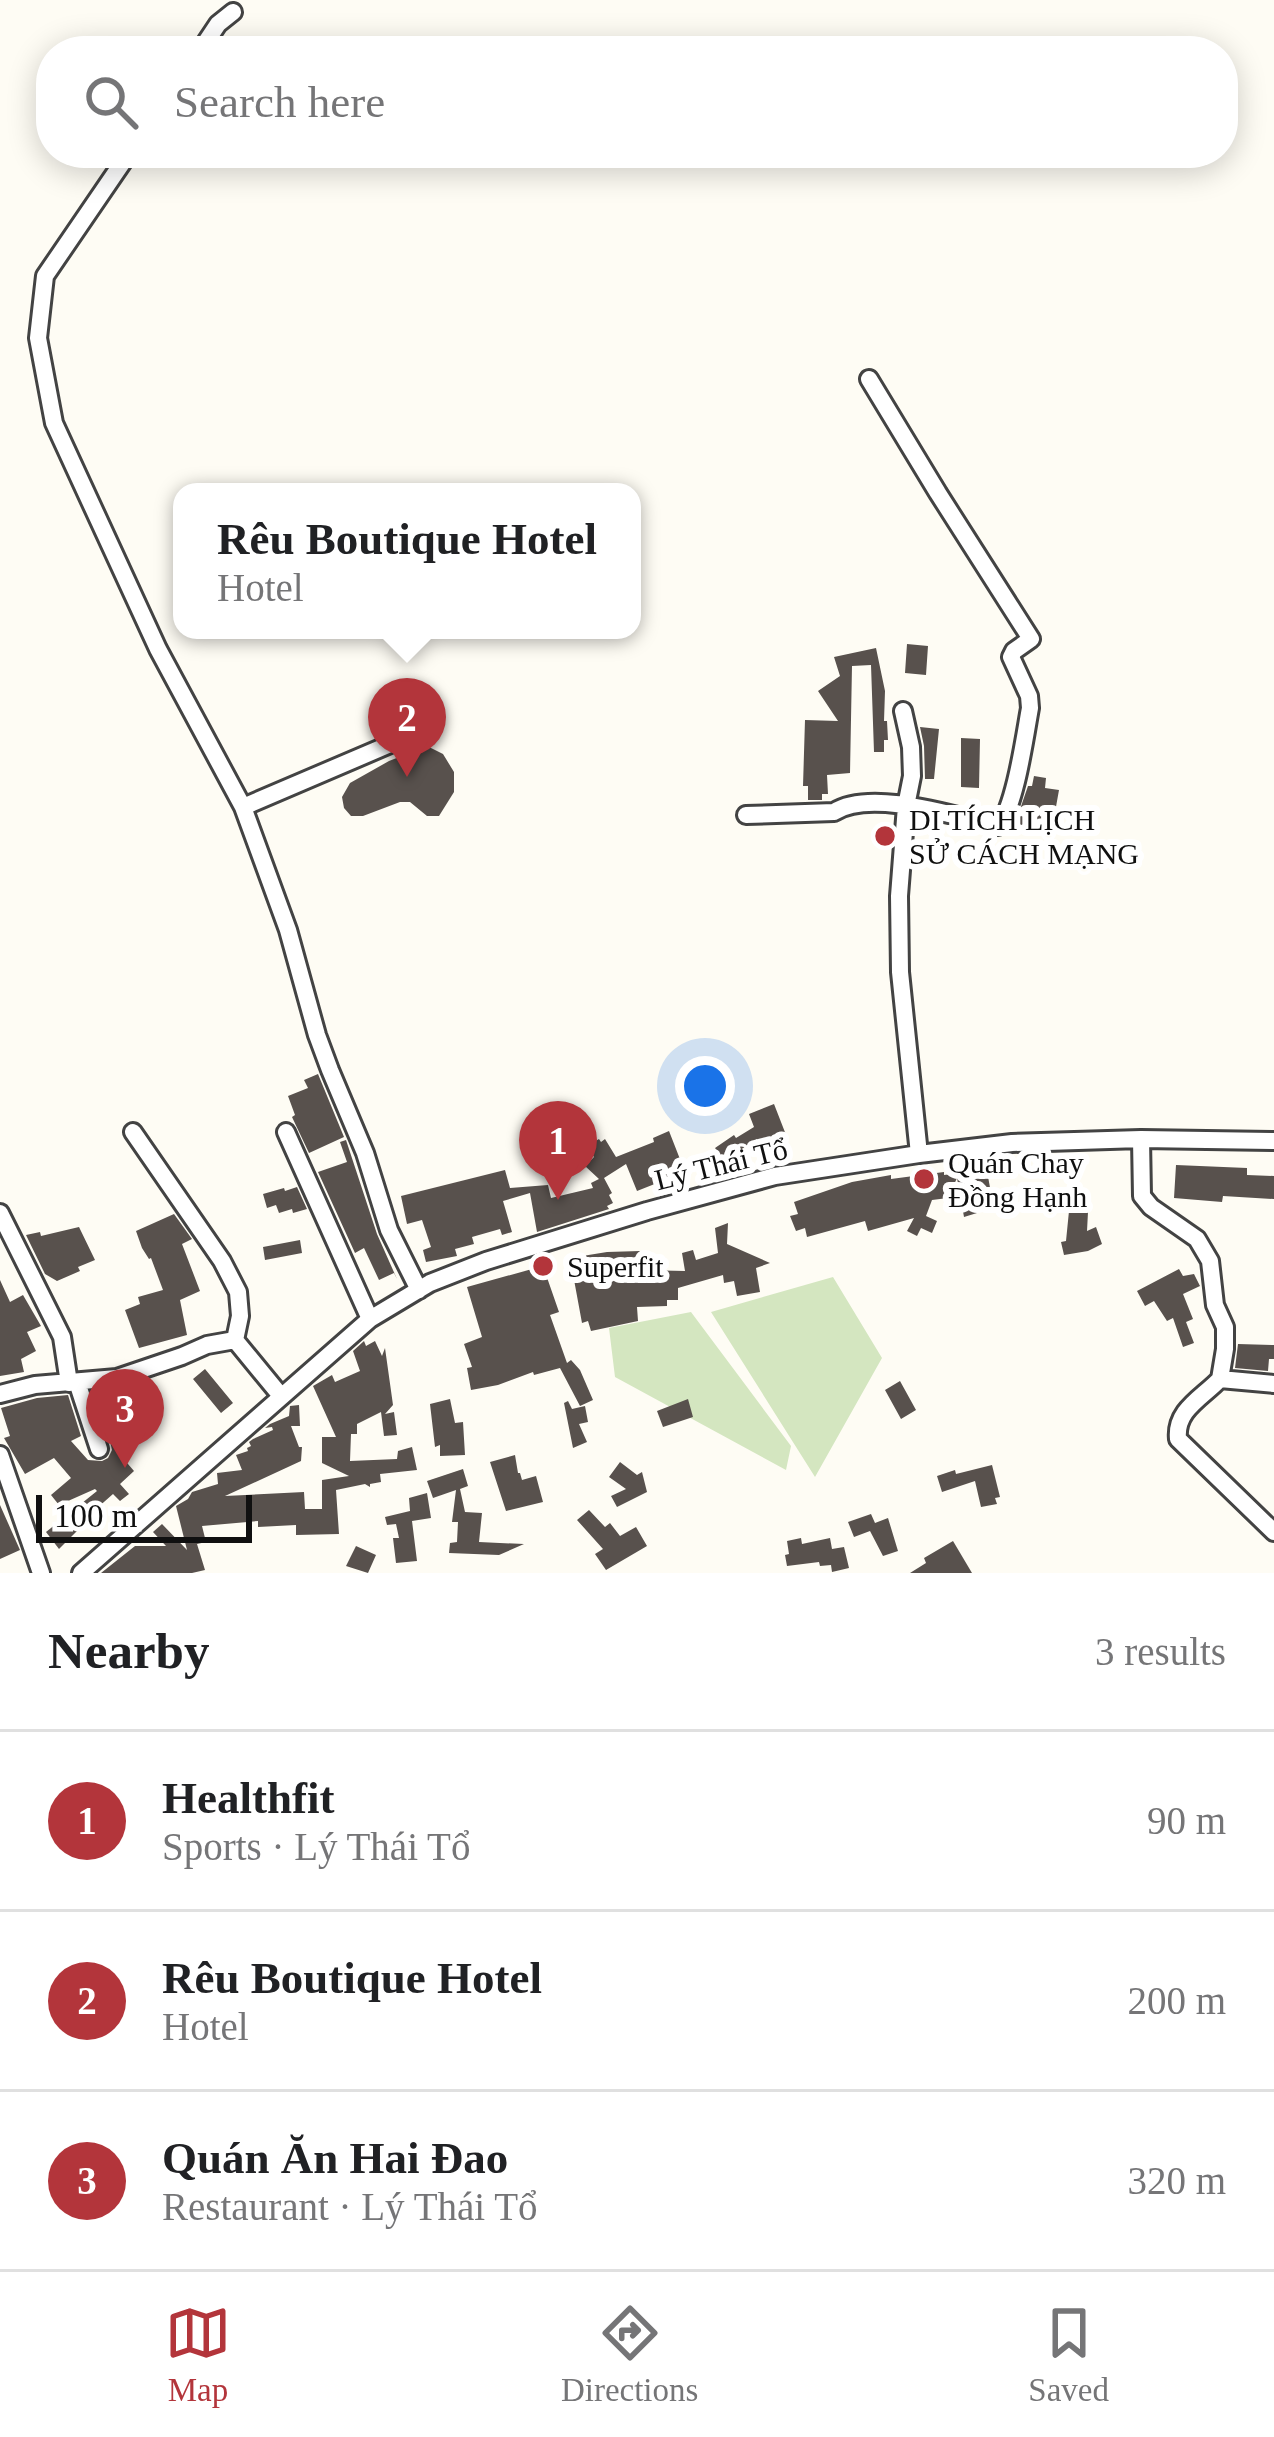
<!DOCTYPE html>
<html lang="en">
<head>
<meta charset="utf-8">
<style>
  body { margin:0; font-family:"Times New Roman",serif; background:#f6f6f6; color:#202124 }
  .scale { position:absolute; left:36px; bottom:30px; width:216px; box-sizing:border-box; padding-left:12px; border:6px solid #101010; border-top:0; font-size:33px; line-height:42px; white-space:nowrap; color:#101010; -webkit-text-stroke:9px #fff; paint-order:stroke }
  .you { position:absolute; left:705px; top:1086px; width:42px; height:42px; margin:-30px; border:9px solid #fff; border-radius:50%; background:#1a73e8; box-shadow:0 0 0 18px #1a73e833 }
  .badge { display:grid; place-items:center; width:78px; height:78px; border-radius:50%; background:#b3353b; color:#fff; font-size:39px; font-weight:700 }
  .pin { position:absolute; translate:-50% -99px; filter:drop-shadow(0 3px 6px #0008) }
  .pin::after { content:''; position:absolute; top:63px; width:42px; height:36px; background:inherit; clip-path:polygon(0 0,100% 0,50% 100%) }
  .popup { position:absolute; left:173px; top:483px; width:468px; height:156px; box-sizing:border-box; display:grid; place-content:center; border-radius:24px; background:#fff; filter:drop-shadow(0 3px 9px #0005); font-size:39px; white-space:nowrap; color:#757577 }
  .popup b { font-size:45px; color:#202124 }
  .popup::after { content:''; position:absolute; left:50%; top:100%; margin-left:-24px; border:24px solid transparent; border-top-color:#fff }
  .list { margin:0; padding:0; list-style:none }
  h2 { display:flex; justify-content:space-between; align-items:center; height:156px; margin:0; padding:0 48px; font-size:51px }
  h2 small { font-size:39px; font-weight:400; color:#757577 }
  .list li { display:grid; grid-template-columns:78px 1fr auto; gap:36px; align-items:center; box-sizing:border-box; height:180px; padding:0 48px; border-top:3px solid #e0e0e0 }
  .list b { display:block; font-size:45px; white-space:nowrap }
  .list p { margin:0; font-size:39px; white-space:nowrap; color:#757577 }
  .list em { font-size:39px; font-style:normal; color:#757577 }
  .icon { flex:none; width:66px; height:66px; fill:none; stroke:currentColor; stroke-width:2; stroke-linecap:round; stroke-linejoin:round }
  .map { position:relative; flex:none; width:1274px; height:1573px; overflow:hidden }
  .search { position:absolute; background:#fff; box-shadow:0 6px 30px #0003; left:36px; right:36px; top:36px; height:132px; display:flex; align-items:center; gap:30px; box-sizing:border-box; padding:0 42px; border-radius:48px; color:#757577; font-size:45px }
  .sheet { height:696px; background:#fff }
  nav { display:flex; justify-content:space-around; align-items:center; box-sizing:border-box; height:168px; border-top:3px solid #e0e0e0; background:#fff; font-size:33px; color:#757577 }
  nav a { display:grid; justify-items:center; gap:6px }
  nav .on { color:#b3353b }
  .map>svg:first-child { display:block }
  .green { fill:#d4e6c0 }
  .building { fill:#58514d }
  .lines { fill:none; stroke-linecap:round; stroke-linejoin:round }
  .minor-casing { stroke:#434343; stroke-width:22 }
  .minor { stroke:#fff; stroke-width:16 }
  .poi-dot { fill:#b3353b; stroke:#fff; stroke-width:4.5 }
  .labels { text-anchor:middle; dominant-baseline:central; stroke-width:12; stroke-linejoin:round; paint-order:stroke }
  .poi-label { font-size:30px; fill:#101010; stroke:#fff; text-anchor:start }
  .street-label { font-size:30px; fill:#101010; stroke:#fff }
</style>
</head>
<body>
<div class="map">
<svg width="1274" height="1573" viewBox="0 0 1274 1573">
  <rect width="100%" height="100%" fill="#fefcf4"/>
  <path class="green" d="M833,1277L882,1358L815,1477L711,1312Z
    M691,1312L791,1446L786,1470L615,1377L609,1328Z"/>
  <path class="building" d="M907,644L928,646L926,675L905,673Z
    M876,648L885,691L884,721H887L888,740H884V752H874L871,665L852,666L850,773L827,775L828,794H822V800H808V786H803L805,720L838,721L818,691L840,676L834,657Z
    M920,727L939,729L934,779H925L924,746Z
    M961,738L980,739L979,788L961,787Z
    M427,746L443,754L454,772V792L439,816H427L410,802H400L363,816H351L344,808L342,797L350,783L389,761Z
    M1034,776L1046,778L1045,788L1059,790L1052,829L1015,824L1028,786H1032Z
    M318,1074L344,1137L309,1153L292,1117L295,1115L288,1096L308,1088L304,1080Z
    M774,1104L788,1140L776,1145L781,1160L771,1164L757,1139L737,1152L744,1164L717,1179L710,1166L723,1159L715,1148L734,1135L736,1138L754,1127L749,1114Z
    M669,1131L685,1172L637,1191L626,1164L604,1178L612,1193L609,1195L613,1203L607,1206L609,1209L537,1232L530,1193L503,1201L512,1232L502,1235L500,1229L472,1237L474,1244L455,1249L457,1256L426,1262L423,1250L431,1247L422,1220L407,1224L401,1196L505,1170L510,1188L548,1185L551,1198L593,1188L591,1183L599,1179L585,1166L594,1157L587,1146L599,1139L601,1142L605,1139L616,1157L654,1142L653,1138Z
    M346,1140L377,1234L397,1279L394,1273L379,1280L364,1248L355,1253L318,1172L347,1162L340,1142Z
    M1176,1165L1247,1168V1175L1274,1176V1199L1223,1196L1222,1202L1174,1198Z
    M987,1171L991,1193L972,1197L977,1213L964,1217L957,1178L948,1198L932,1200L926,1216L937,1221L932,1233L921,1228L917,1236L907,1231L914,1218L868,1231L865,1221L807,1237L805,1228L796,1231L790,1216L798,1214L794,1202L852,1182L891,1175V1179L944,1172V1175L959,1173L958,1178Z
    M297,1187L307,1209L293,1213L292,1209L279,1213L276,1205L267,1208L263,1194L284,1188L285,1191Z
    M1069,1211L1088,1212L1087,1231L1096,1227L1102,1244L1088,1251L1064,1255L1061,1242L1066,1241Z
    M174,1214L192,1239L182,1244L200,1291L180,1300L187,1335L139,1348L125,1310L140,1304L138,1297L163,1290L151,1258L149,1259L142,1248L136,1231Z
    M728,1223L727,1244L770,1263L756,1268L760,1292L737,1296L734,1281L724,1283L723,1275L678,1288V1300H667V1306L637,1307L638,1321L591,1331L588,1321L582,1323L570,1258L607,1252L640,1251V1270L685,1271L682,1253L693,1250L696,1260L718,1253L715,1228Z
    M79,1227L95,1260L78,1267L80,1271L57,1281L45,1274L26,1235L40,1232L41,1236Z
    M300,1240L302,1253L265,1260L263,1247Z
    M543,1266L559,1312L550,1315L567,1363L571,1360L580,1370L593,1400L580,1406L560,1368L534,1375L533,1372L498,1385L471,1390L467,1368L472,1367L464,1344L482,1337L467,1287Z
    M1179,1269L1183,1276L1194,1274L1200,1286L1183,1294L1193,1319L1186,1322L1194,1343L1183,1347L1173,1318L1167,1321L1154,1301L1145,1306L1137,1291Z
    M0,1280L10,1302L23,1295L41,1326L27,1332L36,1351L21,1359L24,1372L0,1376Z
    M364,1341L366,1346L375,1341L382,1356L385,1348L393,1405L385,1414L394,1412L397,1435L384,1436L381,1412L357,1424V1434H351L350,1461L397,1459L398,1451L412,1447L417,1470L380,1474L381,1482L370,1484V1487L365,1484L336,1490L339,1534L296,1535V1525L258,1527V1521L202,1526L206,1542L197,1544L205,1570L192,1573H101L135,1546H166L153,1532L162,1524L187,1550L176,1506L188,1499L192,1492L218,1484L217,1473L242,1470L236,1455L248,1451L247,1448L251,1446L249,1442L253,1439L273,1430L272,1427L265,1428L270,1424L289,1416L290,1406L299,1405L300,1426H291L299,1447H302L301,1461L225,1496L304,1492L305,1509H322V1480L349,1476L322,1463V1437H336L313,1386L332,1375L335,1382L360,1371L353,1351Z
    M1238,1344L1274,1345V1359H1269L1268,1371L1235,1368Z
    M205,1369L233,1403L221,1413L193,1379Z
    M148,1381L154,1396L145,1401L146,1404L127,1413L118,1391Z
    M900,1381L916,1410L901,1419L885,1390Z
    M68,1395L81,1436L71,1441L88,1460L102,1461L108,1458L112,1450L110,1441L112,1438L113,1442L147,1407L156,1420L122,1457L134,1471L120,1484L129,1494L120,1501L113,1494L87,1517L89,1519L59,1549L46,1532L97,1491L95,1489L59,1505L51,1495L71,1478L54,1458L25,1474L4,1438L10,1436L1,1408L37,1398Z
    M450,1399L455,1423L463,1422L465,1455L440,1456V1445L435,1447L430,1404Z
    M688,1399L693,1417L663,1427L657,1411Z
    M568,1401L572,1409L585,1406L588,1422L579,1424L587,1442L573,1448L564,1403Z
    M515,1455L518,1473H520L522,1480L536,1476L543,1502L506,1511L490,1462Z
    M620,1462L637,1475L642,1472L647,1492L617,1507L611,1496L626,1489L609,1477Z
    M992,1465L1000,1497L995,1498L997,1504L981,1507L975,1481L942,1492L937,1476L955,1470L956,1474Z
    M463,1469L468,1486L460,1489L465,1512L482,1513L479,1542L524,1544L499,1555L449,1553L450,1543L457,1542L458,1522H452L456,1490L433,1498L427,1481Z
    M427,1493L431,1518L412,1521L417,1561L396,1563L393,1538H399L396,1524L387,1525L385,1517L410,1511L409,1498Z
    M0,1505L20,1550L0,1559Z
    M589,1510L605,1527L610,1523L620,1536L636,1527L647,1546L606,1570L595,1554L603,1549L577,1520Z
    M871,1514L875,1523L888,1518L898,1551L883,1556L870,1531L854,1537L848,1522Z
    M801,1538L802,1544L830,1538L832,1549L844,1547L849,1568L832,1572L831,1565L820,1566L819,1562L787,1566L785,1555L789,1554L787,1541Z
    M953,1541L972,1573H910L926,1563L924,1558Z
    M356,1546L376,1555L368,1573L346,1566Z"/>
  <g class="lines">
    <g class="minor-casing">
      <path id="minor" d="M200,51L218,24L233,12
        M129,153L45,276L38,338L54,423L158,649L243,807L288,930L317,1035L330,1070L365,1153L389,1230L419,1290
        M903,711L911,747L912,776L906,806L899,896L900,972L919,1154
        M243,807L409,736
        M746,815L834,812C871,788 957,817 998,826C1015,809 1025,735 1030,708L1029,696L1011,657L1014,651L1031,639L938,493L869,379
        M133,1132L222,1261L238,1292L240,1316L235,1340L281,1396
        M286,1132L370,1319
        M1141,1139L1142,1196L1151,1207L1197,1239L1210,1261L1215,1305L1225,1327V1349L1220,1379
        M0,1213L62,1337L69,1383
        M77,1382L99,1449
        M1274,1384L1220,1379C1202,1398 1175,1410 1178,1439L1274,1532
        M0,1394L35,1385L117,1378L182,1356L207,1345L235,1340
        M0,1455L41,1573
        M81,1573L370,1319L430,1283L486,1261L647,1211L775,1176L919,1154L1012,1143L1141,1139L1274,1141"/>
    </g>
    <use href="#minor" class="minor"/>
  </g>
  <g class="poi-dot">
    <circle cx="885" cy="836" r="12"/>
    <circle cx="924" cy="1179" r="12"/>
    <circle cx="543" cy="1266" r="12"/>
  </g>
  <g class="labels">
    <g class="poi-label">
      <text x="909" y="819">DI TÍCH LỊCH<tspan x="909" dy="34">SỬ CÁCH MẠNG</tspan></text>
      <text x="948" y="1162">Quán Chay<tspan x="948" dy="34">Đồng Hạnh</tspan></text>
      <text x="567" y="1266">Superfit</text>
    </g>
    <g class="street-label">
      <text transform="translate(721 1164) rotate(-14)">Lý Thái Tổ</text>
    </g>
  </g>
</svg>
<div class="scale">100 m</div>
<div class="you"></div>
<div class="pin badge" style="left:558px;top:1200px">1</div>
<div class="pin badge" style="left:407px;top:777px">2</div>
<div class="popup"><b>Rêu Boutique Hotel</b>Hotel</div>
<div class="pin badge" style="left:125px;top:1468px">3</div>
<div class="search"><svg class="icon" aria-label="search" viewBox="0 0 24 24"><circle cx="10" cy="10" r="6"/><path d="M15 15l6 6"/></svg>Search here</div>
</div>
<section class="sheet">
<h2>Nearby<small>3 results</small></h2>
<ul class="list">
<li><span class="badge">1</span><div><b>Healthfit</b><p>Sports · Lý Thái Tổ</p></div><em>90 m</em></li>
<li><span class="badge">2</span><div><b>Rêu Boutique Hotel</b><p>Hotel</p></div><em>200 m</em></li>
<li><span class="badge">3</span><div><b>Quán Ăn Hai Ðao</b><p>Restaurant · Lý Thái Tổ</p></div><em>320 m</em></li>
</ul>
</section>
<nav>
<a class="on"><svg class="icon" aria-label="map" viewBox="0 0 24 24"><path d="M3 6l6-2 6 2 6-2v14l-6 2-6-2-6 2zM9 4v14M15 6v14"/></svg>Map</a>
<a><svg class="icon" aria-label="directions" viewBox="0 0 24 24"><path d="M12 3l9 9-9 9-9-9zM9 14v-3h6M13 9l2 2-2 2"/></svg>Directions</a>
<a><svg class="icon" aria-label="saved" viewBox="0 0 24 24"><path d="M7 4h10v16l-5-4-5 4z"/></svg>Saved</a>
</nav>
</body>
</html>
